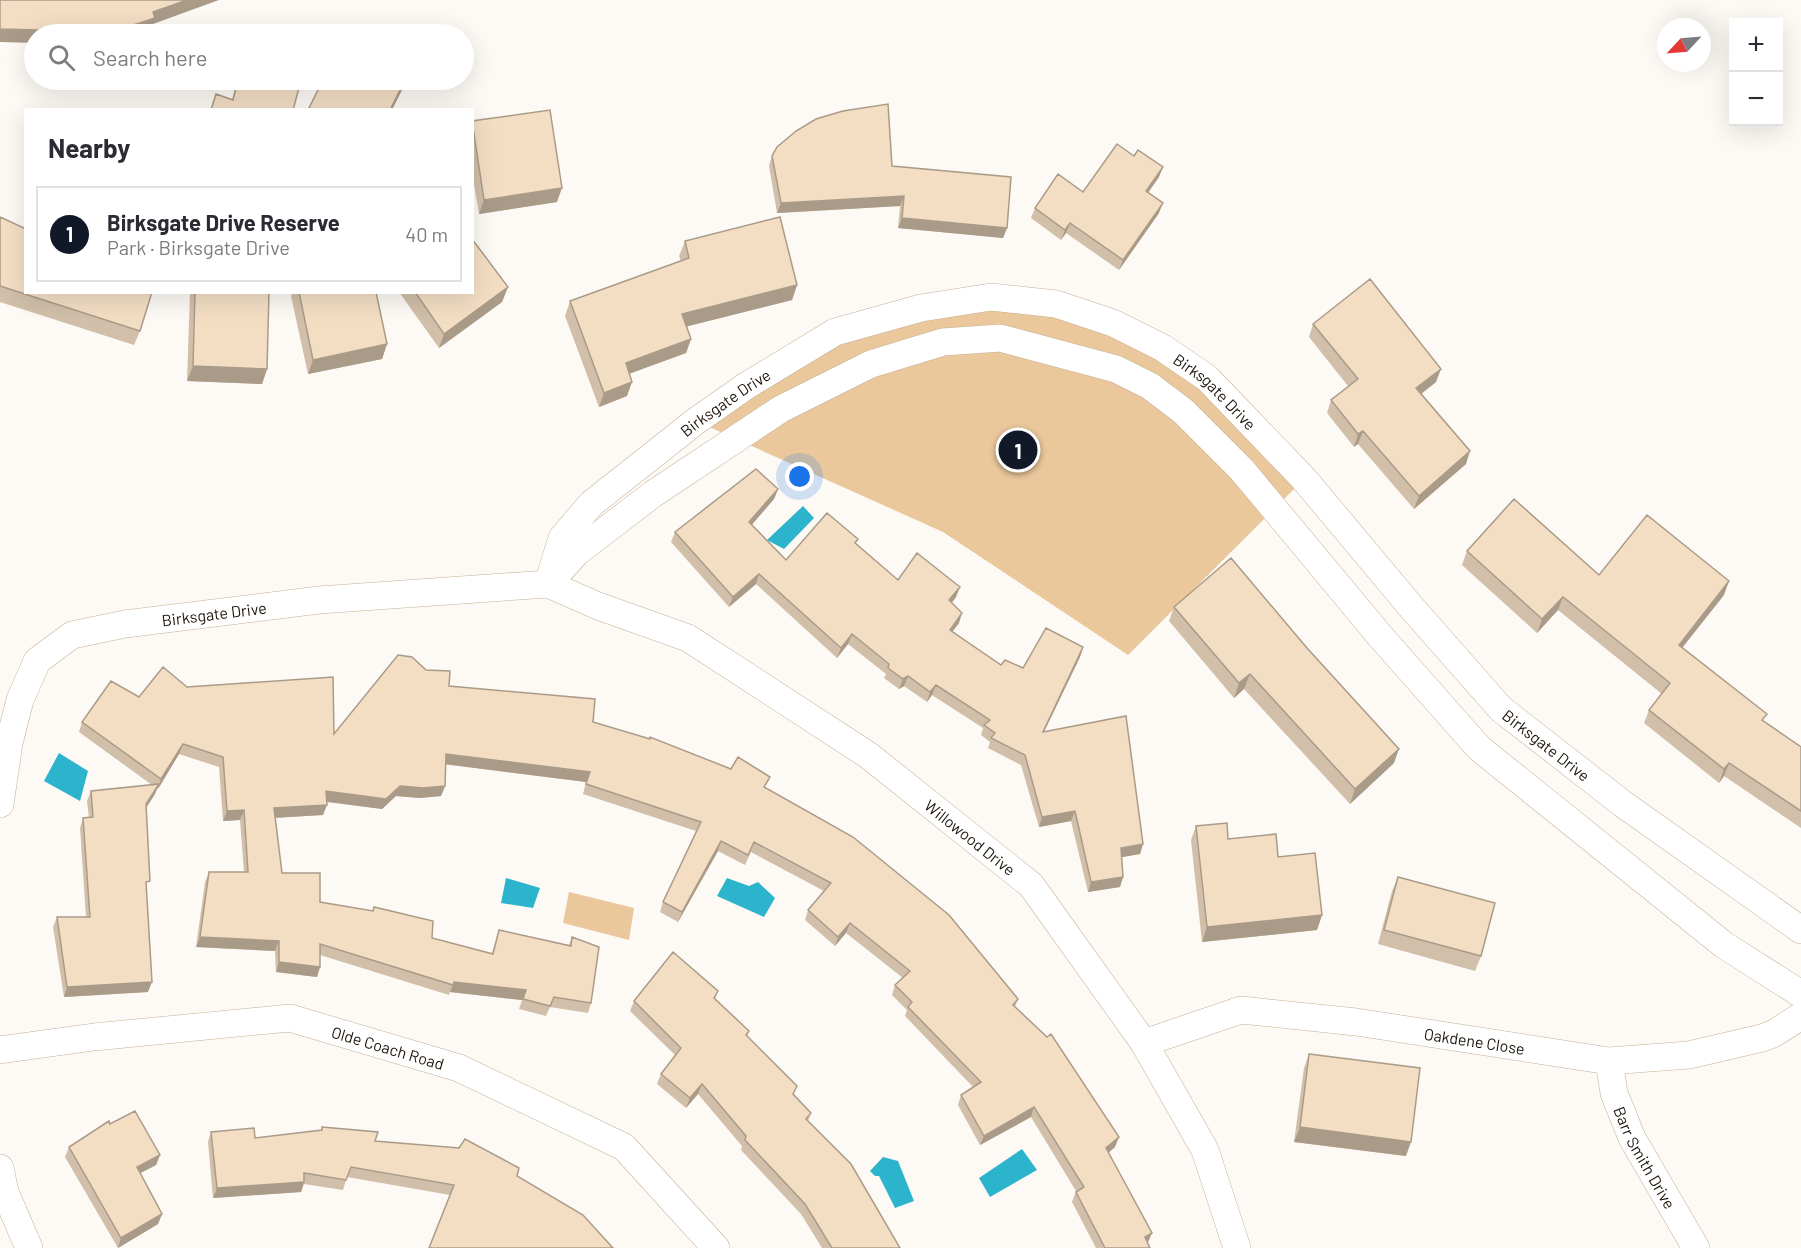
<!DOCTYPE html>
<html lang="en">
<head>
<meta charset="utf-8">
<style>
  body { margin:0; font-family:Barlow,sans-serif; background:#f2f2f3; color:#2b2b33 }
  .controls { position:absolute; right:18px; top:18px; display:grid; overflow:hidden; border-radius:0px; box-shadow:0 6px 24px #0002 }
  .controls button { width:54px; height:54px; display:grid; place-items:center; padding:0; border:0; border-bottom:2px solid #e1e1e2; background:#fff; color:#2b2b33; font:30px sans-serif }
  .compass { position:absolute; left:1657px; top:18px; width:54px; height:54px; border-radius:50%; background:#fff; box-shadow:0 6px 24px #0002; rotate:244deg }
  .you { position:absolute; left:800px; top:477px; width:21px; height:21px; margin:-15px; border:4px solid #fff; border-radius:50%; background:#1a73e8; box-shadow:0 0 0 9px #1a73e833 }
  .badge { display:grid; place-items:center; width:39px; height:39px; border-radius:50%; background:#111827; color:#fff; font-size:20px; font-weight:700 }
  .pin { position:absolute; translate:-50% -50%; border:3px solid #fff; box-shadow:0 2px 6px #0006 }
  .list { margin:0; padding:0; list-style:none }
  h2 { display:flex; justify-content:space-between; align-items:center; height:78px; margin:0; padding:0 24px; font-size:26px }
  h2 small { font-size:20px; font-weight:400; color:#7c7c81 }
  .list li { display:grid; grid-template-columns:39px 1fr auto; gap:18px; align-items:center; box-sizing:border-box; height:96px; margin:0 12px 12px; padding:0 12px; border:2px solid #e1e1e2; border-radius:0px }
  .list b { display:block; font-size:22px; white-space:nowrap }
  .list p { margin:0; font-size:20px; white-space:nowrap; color:#7c7c81 }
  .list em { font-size:20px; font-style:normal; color:#7c7c81 }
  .icon { flex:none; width:33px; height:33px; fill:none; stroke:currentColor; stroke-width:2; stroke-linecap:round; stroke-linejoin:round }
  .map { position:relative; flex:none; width:1801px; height:1248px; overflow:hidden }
  .search { position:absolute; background:#fff; box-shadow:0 6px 24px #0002; left:24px; top:24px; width:450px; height:66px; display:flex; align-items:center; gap:15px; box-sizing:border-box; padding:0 21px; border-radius:33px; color:#7c7c81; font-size:22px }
  .panel { position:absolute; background:#fff; box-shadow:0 6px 24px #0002; left:24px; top:108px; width:450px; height:186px; border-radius:0px }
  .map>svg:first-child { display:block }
  .green { fill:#ebc89c }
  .water { fill:#2cb4cd }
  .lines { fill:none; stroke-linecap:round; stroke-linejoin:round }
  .street-casing { stroke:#c4b097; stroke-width:28 }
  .street { stroke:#fff; stroke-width:27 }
  .wall { fill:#d1bfa9 }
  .shaded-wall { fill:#aa9b89 }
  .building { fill:#f3dec4; stroke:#aa9b89; stroke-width:1.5 }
  .labels { text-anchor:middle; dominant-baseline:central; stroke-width:5; stroke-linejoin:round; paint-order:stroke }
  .street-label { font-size:16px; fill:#1e160d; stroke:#fff }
</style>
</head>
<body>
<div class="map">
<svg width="1801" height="1248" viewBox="0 0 1801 1248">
  <rect width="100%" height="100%" fill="#fdf9f4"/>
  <path class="green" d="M991,297L1163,348L1304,479L1128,655L943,532L696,421L835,332Z
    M569,892L634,908L629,940L563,923Z"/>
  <path class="water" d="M803,506L814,518L784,549L767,540Z
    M59,753L88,771L80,801L44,781Z
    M506,878L540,888L533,908L501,903Z
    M727,878L749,886L758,882L775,898L764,917L717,896Z
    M1022,1149L1037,1170L990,1197L979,1178Z
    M883,1157L898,1161L914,1201L895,1208L879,1176H875L870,1171Z"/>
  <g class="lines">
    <g class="street-casing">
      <g id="street">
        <path id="s1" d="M550,577L562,538L591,504L696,421L746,386L835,332L921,308L991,297L1056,304L1113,323L1163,348L1207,378L1304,479L1412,608L1501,709L1623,804L1801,930"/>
        <path id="s2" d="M548,584L598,606L688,638L868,755L1031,885L1144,1043L1205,1150L1237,1248"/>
        <path id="s3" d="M0,804L9,743L20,700L37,661L72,635L125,624L319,600L548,584L576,553L653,494L781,409L871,364L943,342L1000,338L1116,369L1150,386L1183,411L1242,470L1380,636L1479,748L1724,945L1801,994"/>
        <path id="s4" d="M1144,1043L1241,1010L1356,1022L1609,1061L1689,1055L1762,1038L1773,1034L1801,1016"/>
        <path id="s5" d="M0,1050L94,1037L290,1018L459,1068L624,1147L716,1248"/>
        <path id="s6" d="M1609,1061L1614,1093L1632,1138L1696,1248"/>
        <path d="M0,1168L5,1192L29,1248"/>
      </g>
    </g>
    <use href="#street" class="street"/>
  </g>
  <path class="wall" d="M238,80H270L293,110H210L216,94L232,99Z
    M472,121L557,202L479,214L472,172Z
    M772,156L892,166L1007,228L1003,238L898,228L900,206L777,213L769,166Z
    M1159,177L1148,193L1159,213L1119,270L1066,233L1061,240L1031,218L1035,208L1083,192Z
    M0,217L140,331L134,345L0,302Z
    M685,241L797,285L792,300L687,326L691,339L686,353L629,374L627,396L599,407L565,316L570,301L681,261L679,256Z
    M508,287L502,302L439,348L399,292H472Z
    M190,292H269L267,369L262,384L187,381Z
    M293,292H376L387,344L382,359L308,374L291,296Z
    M1313,324L1436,382L1421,394L1466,464L1414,509L1358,444L1354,447L1327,413L1331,400L1348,386L1309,337Z
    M778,489L774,499L752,525L786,560L857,544L898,580L956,597L952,603L959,623L952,631L1001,665L1023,668L1083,647L1080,657L1044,732L1143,844L1140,854L1122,857L1123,877L1120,887L1088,892L1071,821L1039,827L1021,765L988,748L990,742L981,735L983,728L932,695L927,702L904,686L899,689L884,678L886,674L848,644L837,658L756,584L729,607L671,542L675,532Z
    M1467,551L1599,575L1724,595L1682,648L1764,722L1801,747V828L1724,776L1719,783L1644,723L1649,710L1662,694L1558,610L1537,633L1462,565Z
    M1174,607L1394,763L1350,804L1244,689L1234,698L1169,621Z
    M426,670L449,686L593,722L766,788L1018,999L1015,1007L1115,1147L1108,1153L1148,1242V1243L1150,1248H1096L1072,1202L1076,1191L1031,1117L980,1145L958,1105L961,1095L973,1087L905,1016L907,1010L892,995L895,985L903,978L846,933L835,946L805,920L808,910L824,891L751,852L745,865L718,851L678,922L660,912L663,902L696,831L583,794L586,782L446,764L445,786L441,796L420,798L396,796L382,809L326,802L323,815L275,818L282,873L320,902L432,938L492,953L499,930L569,945L572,937L591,1003L588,1013L550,1007L546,1016L519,1009L522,1000L450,992L449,995L320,955V967L317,977L276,972L275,951L196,947L205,882L209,872H244L240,820L223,821L219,767L179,754L158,789L157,788L155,794L146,808L148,992L64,997L53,927L57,917H86L80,828L83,818H89L87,801L91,791L152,785L79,732L82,722L139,697L187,687L334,734Z
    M1196,826L1228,839L1322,915L1317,930L1202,942L1191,840Z
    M1398,877L1481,956L1475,971L1378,944L1392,891Z
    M718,991L715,999L749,1031L747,1037L794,1094L811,1113L808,1121L900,1248H822L801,1214L741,1150L742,1146L698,1094L686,1108L657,1084L661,1074L675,1055L630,1011L634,1001Z
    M1309,1054L1406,1156L1294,1142L1304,1068Z
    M110,1124L160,1155L156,1165L140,1173L162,1214L158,1224L118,1248L65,1157L69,1147Z
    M322,1127L375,1141L519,1168L450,1195L347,1177L343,1190L304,1184L301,1192L213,1198L208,1142L211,1132L255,1138L321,1130Z"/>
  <path class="shaded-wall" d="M187,0H219L153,24L151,31L140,34H34V43L0,42V29L153,12Z
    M405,80H407L392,110H390Z
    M1163,167L1159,177L1142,201L1146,191Z
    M562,188L557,202L479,214L484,200Z
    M904,196L900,206L777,213L781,203Z
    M1163,203L1159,213L1119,270L1123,260Z
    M902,218L1007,228L1003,238L898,228Z
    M1070,223L1066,233L1061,240L1065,230Z
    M797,285L792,300L677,329L682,314Z
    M508,287L502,302L439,348L444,334Z
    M691,339L686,353L620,377L626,363Z
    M387,344L382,359L308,374L313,360Z
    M193,366L267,369L262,384L187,381Z
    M1441,369L1436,382L1412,401L1416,388Z
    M632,382L627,396L599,407L604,393Z
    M1363,431L1358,444L1354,447L1358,434Z
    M1470,451L1466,464L1414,509L1419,496Z
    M778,489L774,499L745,532L749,522Z
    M759,574L756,584L729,607L733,597Z
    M1729,581L1724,595L1674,658L1679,645Z
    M960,587L956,597L946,610L949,600Z
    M1563,597L1558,610L1537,633L1542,619Z
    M962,613L959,623L946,640L950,630Z
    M852,634L848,644L837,658L841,648Z
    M1083,647L1080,657L1039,742L1043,732Z
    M1250,674L1244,689L1234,698L1239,683Z
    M908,676L904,686L899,689L903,679Z
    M936,685L932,695L927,702L930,692Z
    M183,744L179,754L158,789L161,779Z
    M1399,749L1394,763L1350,804L1355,789Z
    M446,754L590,772L586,782L443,764Z
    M1729,763L1724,776L1719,783L1724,769Z
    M159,784L155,794L142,814L146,804Z
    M400,786H445L441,796L420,798L396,796L382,809L322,801L326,791Z
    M327,805L323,815L270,818L274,808Z
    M244,810L240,820L223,821L227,811Z
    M1075,811L1071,821L1039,827L1042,817Z
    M721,841L718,851L678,922L682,912Z
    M1143,844L1140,854L1117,858L1121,848Z
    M1123,877L1120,887L1088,892L1091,882Z
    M1322,915L1317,930L1202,942L1207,927Z
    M850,923L846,933L835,946L838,937Z
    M200,937L279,941L275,951L196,947Z
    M279,962L320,967L317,977L276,972Z
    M152,982L148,992L64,997L67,987Z
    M454,982L526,990L522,1000L450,992Z
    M702,1084L698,1094L686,1108L690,1098Z
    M1034,1107L1031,1117L980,1145L984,1136Z
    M1300,1127L1411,1142L1406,1156L1294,1142Z
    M1119,1137L1115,1147L1102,1158L1106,1148Z
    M160,1155L156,1165L133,1177L137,1167Z
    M304,1182L301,1192L213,1198L217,1188Z
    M162,1214L158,1224L118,1248L121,1238Z
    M1152,1233L1148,1242L1142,1247L1145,1237Z"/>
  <path class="building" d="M0,0H187L153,12L155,18L112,32L0,29Z
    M350,25L369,34H345Z
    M238,80H270L299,88L293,110H211L216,94L233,100Z
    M323,80H405L390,110H308Z
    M888,104L892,166L1011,177L1007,228L902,218L904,196L781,203L772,156L777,147L796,131L816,119L843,111Z
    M550,110L562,188L484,200L472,121Z
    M1117,144L1134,156L1138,150L1163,167L1146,191L1163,203L1123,260L1070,223L1065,230L1035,208L1058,174L1083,192Z
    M0,217L26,229V292H152L140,331L0,286Z
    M780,217L797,285L682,314L691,339L626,363L632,382L604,393L570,301L689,258L685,241Z
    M472,239L508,287L444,334L415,292H472Z
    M1370,279L1441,369L1416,388L1470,451L1419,496L1363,431L1358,434L1331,400L1358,379L1313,324Z
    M195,292H269L267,369L193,366Z
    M299,292H376L387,344L313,360Z
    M756,469L778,489L749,522L786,560L827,513L858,539L855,543L898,580L917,553L960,587L949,600L962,613L950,630L1001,665L1005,660L1023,668L1046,628L1083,647L1043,732L1126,716L1143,844L1121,848L1123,877L1091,882L1075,811L1042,817L1025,755L991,738L995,733L984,725L990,720L936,685L930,692L908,676L903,679L888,668L889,664L852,634L841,648L759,574L733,597L675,532Z
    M1514,499L1599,575L1647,515L1729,581L1679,645L1767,714L1762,720L1801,747V811L1729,763L1724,769L1649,710L1670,683L1563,597L1542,619L1467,551Z
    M1231,558L1307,648L1399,749L1355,789L1250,674L1239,683L1174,607Z
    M398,655L412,657L426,670L450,671L449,686L595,699L593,722L650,739V737L731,769L738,757L770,777L764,787L853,837L949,915L1018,999L1013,1005L1047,1037L1051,1034L1119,1137L1106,1148L1152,1233L1145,1237L1150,1248H1105L1076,1192L1084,1187L1034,1107L984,1136L961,1095L981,1082L908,1007L912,1002L895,985L910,971L850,923L838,937L808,910L831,883L754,842L748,855L721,841L682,912L663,902L701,822L586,784L590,772L446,754L445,786L423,788L400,786L386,799L326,791L327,805L274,808L282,873H320V902L373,911L374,907L433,921L432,938L493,954L499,930L571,946L572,937L599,947L591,1003L554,997L550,1006L523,999L526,990L454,982L453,985L320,944V967L279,962V941L200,937L209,872H248L244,810L227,811L223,757L183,744L161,779L82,722L111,681L139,697L163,667L187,687L333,677L334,734Z
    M159,784L146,804L150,881L146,882L152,982L67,987L57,917H90L83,818L93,817L91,791Z
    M1227,823L1228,839L1276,834L1278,857L1315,853L1322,915L1207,927L1196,826Z
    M1398,877L1495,903L1481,956L1384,930Z
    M673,952L718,991L714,998L749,1031L746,1035L797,1086L793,1094L811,1113L806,1119L851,1164L900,1248H832L805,1204L745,1140L746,1136L702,1084L690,1098L661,1074L681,1048L634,1001Z
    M1309,1054L1420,1068L1411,1142L1300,1127Z
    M135,1111L160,1155L137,1167L162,1214L121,1238L69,1147L109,1121L110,1124Z
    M322,1127L378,1132L375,1141L459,1148L465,1139L519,1168L517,1176L583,1215L613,1248H429L454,1185L351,1167L346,1180L304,1173V1182L217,1188L211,1132L254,1128L255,1138L322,1130Z"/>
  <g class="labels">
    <g class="street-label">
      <text stroke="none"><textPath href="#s1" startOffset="794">Birksgate Drive</textPath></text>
      <text stroke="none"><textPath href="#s1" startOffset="254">Birksgate Drive</textPath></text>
      <text stroke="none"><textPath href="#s3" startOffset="336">Birksgate Drive</textPath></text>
      <text stroke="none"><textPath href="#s1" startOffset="1280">Birksgate Drive</textPath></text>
      <text stroke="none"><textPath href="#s2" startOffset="496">Willowood Drive</textPath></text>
      <text stroke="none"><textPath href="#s4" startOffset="338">Oakdene Close</textPath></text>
      <text stroke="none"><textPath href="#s5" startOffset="394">Olde Coach Road</textPath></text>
      <text stroke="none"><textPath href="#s6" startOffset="104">Barr Smith Drive</textPath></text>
    </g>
  </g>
</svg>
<div class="controls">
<button>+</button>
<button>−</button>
</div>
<svg class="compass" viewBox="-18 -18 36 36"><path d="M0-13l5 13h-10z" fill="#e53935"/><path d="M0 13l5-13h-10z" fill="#7c7c81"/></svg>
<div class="you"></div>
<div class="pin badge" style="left:1018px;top:450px">1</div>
<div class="search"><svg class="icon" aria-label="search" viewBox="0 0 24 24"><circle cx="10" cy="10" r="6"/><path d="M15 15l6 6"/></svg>Search here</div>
<section class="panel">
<h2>Nearby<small></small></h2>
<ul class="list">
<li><span class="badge">1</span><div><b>Birksgate Drive Reserve</b><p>Park · Birksgate Drive</p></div><em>40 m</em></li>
</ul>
</section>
</div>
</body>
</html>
